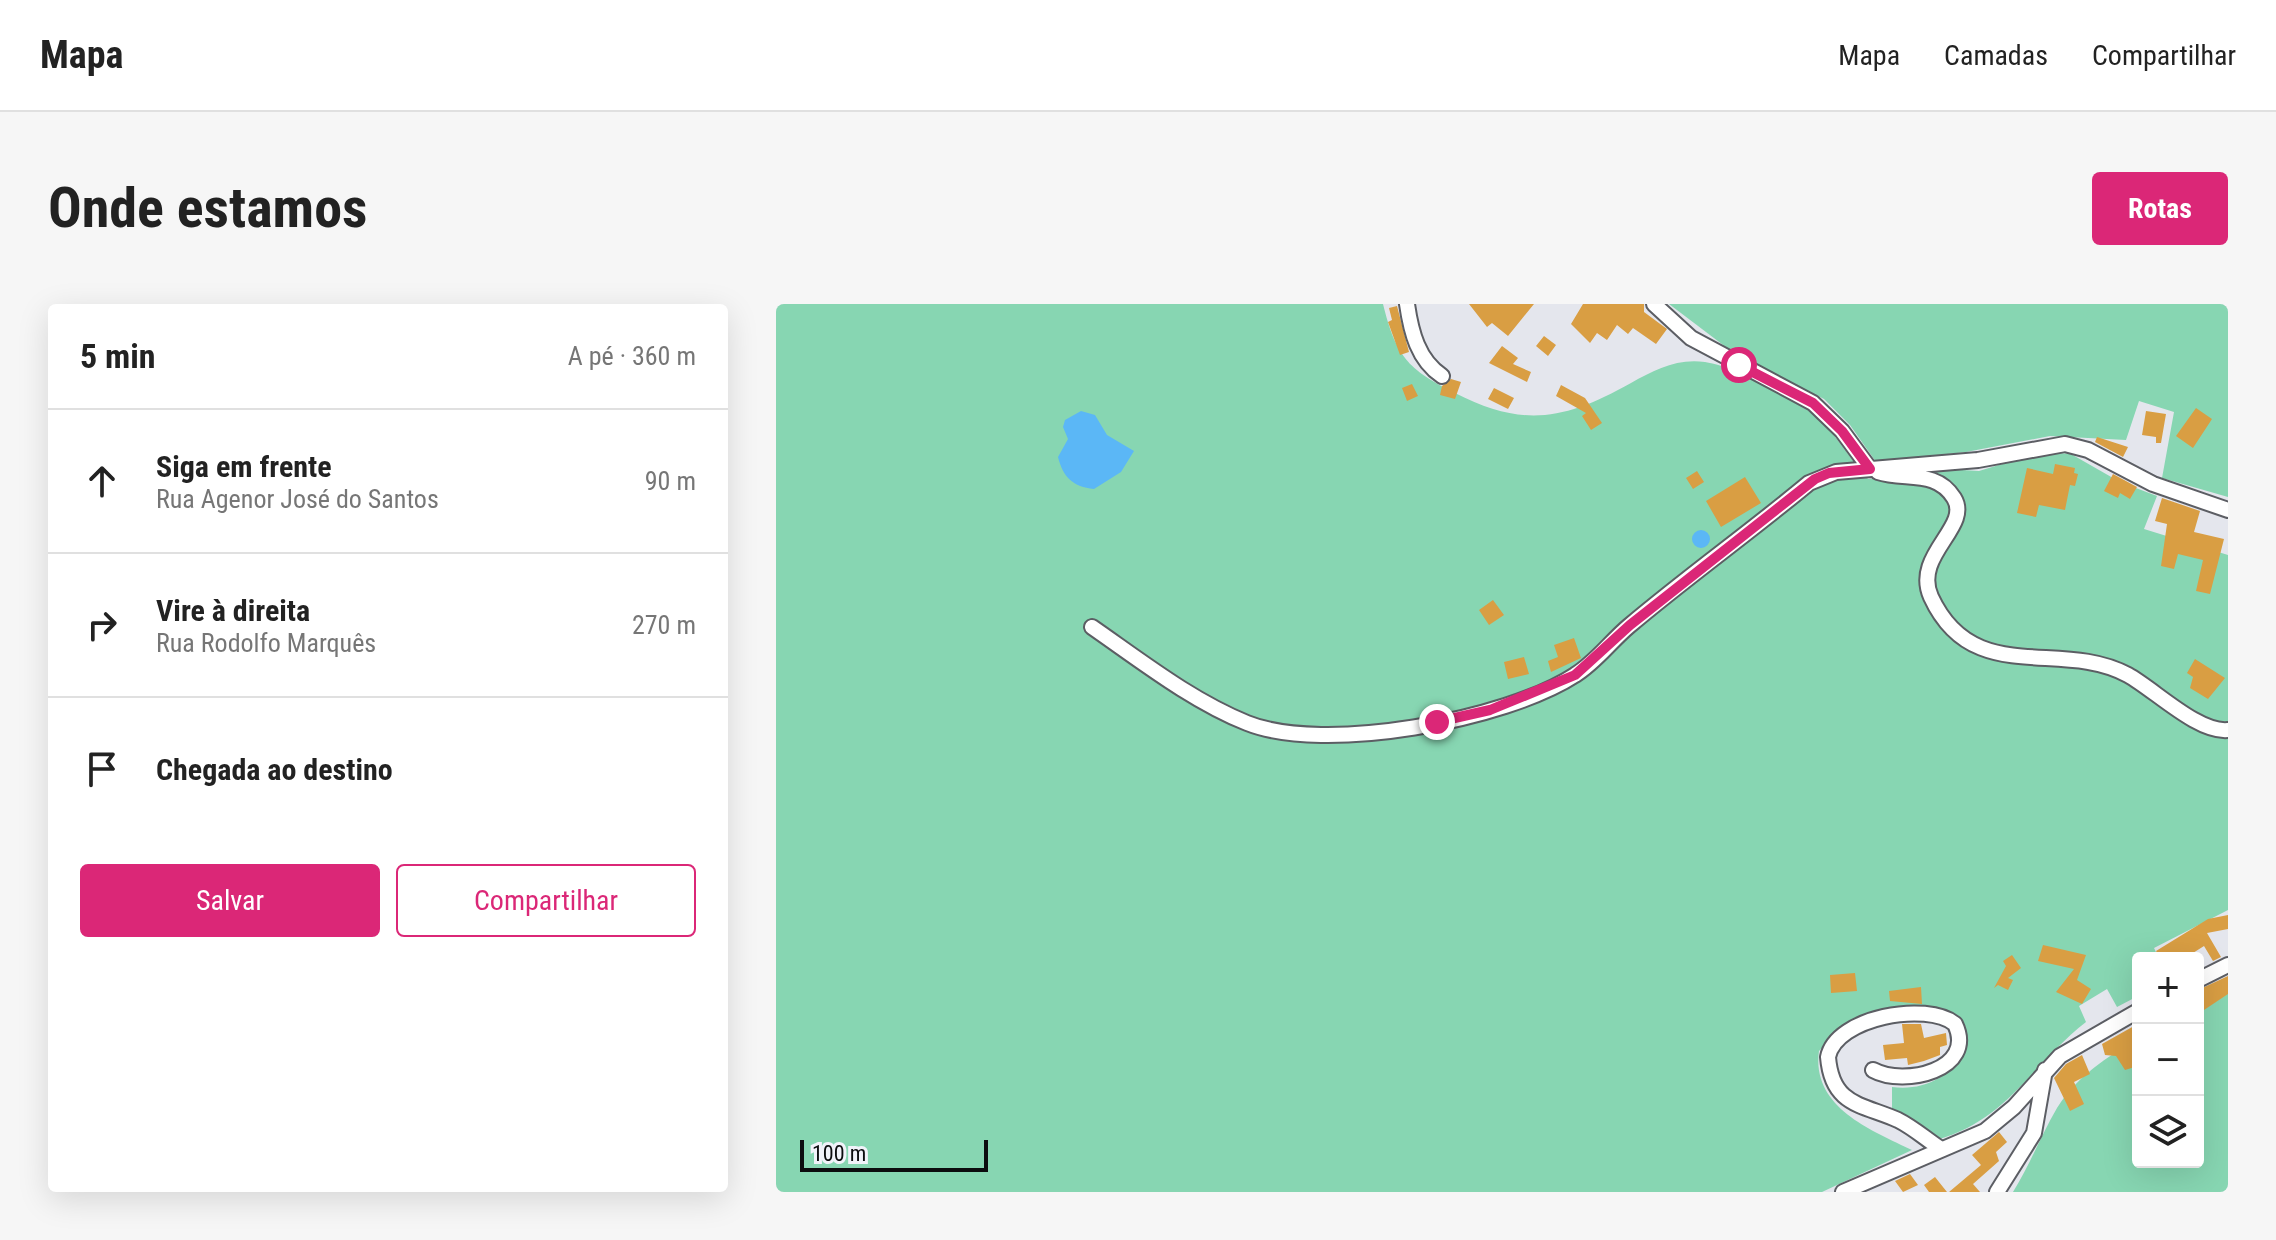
<!DOCTYPE html>
<html lang="pt">
<head>
<meta charset="utf-8">
<style>
  body { margin:0; font-family:"Roboto Condensed",sans-serif; background:#f6f6f6; color:#222 }
  .controls { position:absolute; right:24px; bottom:24px; display:grid; overflow:hidden; border-radius:8px; box-shadow:0 8px 32px #0002 }
  .controls button { width:72px; height:72px; display:grid; place-items:center; padding:0; border:0; border-bottom:2px solid #e0e0e0; background:#fff; color:#222; font:40px sans-serif }
  .scale { position:absolute; left:24px; bottom:20px; width:188px; box-sizing:border-box; padding-left:8px; border:4px solid #0c0d0f; border-top:0; font-size:22px; line-height:28px; white-space:nowrap; color:#0c0d0f; -webkit-text-stroke:6px #f1f3fa; paint-order:stroke }
  .stop { position:absolute; width:24px; height:24px; margin:-18px; border:6px solid #db2777; border-radius:50%; background:#fff }
  .stop.end { background:#db2777; border-color:#fff; box-shadow:0 2px 8px #0008 }
  .list { margin:0; padding:0; list-style:none }
  h2 { display:flex; justify-content:space-between; align-items:center; height:104px; margin:0; padding:0 32px; font-size:34px }
  h2 small { font-size:26px; font-weight:400; color:#767676 }
  .list li { display:grid; grid-template-columns:52px 1fr auto; gap:24px; align-items:center; box-sizing:border-box; height:144px; padding:0 32px; border-top:2px solid #e0e0e0 }
  .list b { display:block; font-size:30px; white-space:nowrap }
  .list p { margin:0; font-size:26px; white-space:nowrap; color:#767676 }
  .list em { font-size:26px; font-style:normal; color:#767676 }
  .actions { display:flex; gap:16px; padding:24px 32px }
  .actions a { flex:1; padding:18px 0; border:2px solid #db2777; border-radius:8px; text-align:center; font-size:28px; color:#db2777 }
  .actions .main { background:#db2777; color:#fff }
  .icon { flex:none; width:44px; height:44px; fill:none; stroke:currentColor; stroke-width:2; stroke-linecap:round; stroke-linejoin:round }
  .map { position:relative; flex:none; width:1452px; height:888px; overflow:hidden; border-radius:8px }
  header { display:flex; align-items:center; gap:48px; box-sizing:border-box; height:112px; padding:0 40px; background:#fff; border-bottom:2px solid #e0e0e0 }
  header strong { font-size:38px }
  nav { display:flex; gap:44px; margin-inline-start:auto; font-size:28px }
  .intro { display:flex; align-items:center; justify-content:space-between; box-sizing:border-box; height:192px; padding:0 48px }
  h1 { margin:0; font-size:56px }
  .button { padding:20px 36px; border-radius:8px; background:#db2777; color:#fff; font-size:28px; font-weight:700 }
  main { display:flex; gap:48px; padding:0 48px }
  aside { flex:1; background:#fff; border-radius:8px; box-shadow:0 8px 32px #0002 }
  .map>svg:first-child { display:block }
  .green { fill:#87d6b2 }
  .water { fill:#5bb7f6 }
  .building { fill:#d99e43 }
  .lines { fill:none; stroke-linecap:round; stroke-linejoin:round }
  .minor-casing { stroke:#5c5e64; stroke-width:18 }
  .minor { stroke:#fff; stroke-width:14 }
  .route { stroke:#db2777; stroke-width:10 }
</style>
</head>
<body>
<header>
<strong>Mapa</strong>
<nav><a>Mapa</a><a>Camadas</a><a>Compartilhar</a></nav>
</header>
<div class="intro"><h1>Onde estamos</h1><a class="button">Rotas</a></div>
<main>
<aside>
<h2>5 min<small>A pé · 360 m</small></h2>
<ul class="list">
<li><svg class="icon" aria-label="ahead" viewBox="0 0 24 24"><path d="M12 20V5M6 11l6-6 6 6"/></svg><div><b>Siga em frente</b><p>Rua Agenor José do Santos</p></div><em>90 m</em></li>
<li><svg class="icon" aria-label="right" viewBox="0 0 24 24"><path d="M7 20v-9h11M14 6l5 5-5 5"/></svg><div><b>Vire à direita</b><p>Rua Rodolfo Marquês</p></div><em>270 m</em></li>
<li><svg class="icon" aria-label="arrive" viewBox="0 0 24 24"><path d="M6 21V4h12l-3 4 3 4H6"/></svg><div><b>Chegada ao destino</b></div></li>
</ul>
<div class="actions"><a class="main">Salvar</a><a>Compartilhar</a></div>
</aside>
<div class="map">
<svg width="1452" height="888" viewBox="0 0 1452 888">
  <rect width="100%" height="100%" fill="#e4e6ed"/>
  <path class="green" d="M0,0H607C620,52 631,65 679,89C747,124 789,116 855,79C878,66 901,54 929,58C960,63 1026,95 1047,118C1063,136 1076,157 1092,175L1169,165L1203,167L1249,153L1283,149L1295,150L1344,178L1381,192L1368,225L1452,251V606L1378,644L1383,654H1362V692L1341,703L1331,685L1303,702L1310,718C1254,762 1232,816 1160,836L1116,808V783C1147,787 1172,774 1190,748L1187,723L1167,708L1062,727L1043,747C1035,803 1095,826 1136,846L1046,888H0Z
    M893,0H1452V193L1386,174L1398,108L1363,97L1350,136L1274,132L1190,148L1100,158L1074,121L1048,95L959,50Z
    M1452,680V888H1237C1254,861 1265,831 1281,804C1301,772 1331,753 1362,735V858H1422V697Z"/>
  <path class="water" d="M305,107L319,111L331,131L358,147L345,168L318,185C297,183 287,173 282,153L292,135L287,123L289,116Z
    M916 235a9 9 0 1 1 18 0a9 9 0 1 1-18 0Z"/>
  <path class="building" d="M693,0H758L732,32L716,19L711,23Z
    M807,0H868V8L891,25L880,40L857,24L852,30L841,21L831,36L821,29L814,39L795,20Z
    M621,2L633,48L624,51L612,18L616,16L613,4Z
    M768,32L780,41L772,52L760,42Z
    M726,42L742,54L737,60L755,68L751,78L713,59Z
    M675,75L685,78L679,95L664,91L666,82Z
    M636,80L642,92L631,97L626,84Z
    M785,81L809,94L826,119L815,126L806,112L810,109L780,92Z
    M718,84L738,94L732,105L712,95Z
    M1420,104L1436,115L1417,144L1400,132Z
    M1370,107L1390,110L1385,139H1380V133L1366,131Z
    M1321,133L1352,143L1347,153L1319,138Z
    M1279,160L1299,164L1298,169L1302,170L1299,182L1294,181L1289,206L1263,201L1260,213L1241,209L1251,164L1277,170Z
    M921,167L928,178L917,185L910,174Z
    M1337,170L1361,183L1354,195L1344,189L1342,194L1328,187Z
    M969,173L985,199L945,223L930,197Z
    M1386,194L1424,207L1418,228L1448,235L1434,290L1420,287L1427,256L1402,250L1398,265L1385,262L1391,220L1379,217Z
    M717,296L728,311L713,321L703,306Z
    M798,334L805,354L775,368L772,357L782,353L778,341Z
    M748,353L753,370L732,375L728,358Z
    M1419,355L1449,374L1432,395L1414,384L1417,373L1411,369Z
    M1452,611V625L1431,629L1445,653L1437,657L1428,642L1409,654H1384L1380,647L1432,615Z
    M1267,641L1310,651L1301,676L1315,685L1306,700L1280,688L1298,665L1262,657Z
    M1236,651L1245,664L1232,674L1237,676L1232,686L1222,681L1218,684L1230,662L1227,657Z
    M1079,669L1081,687L1055,689L1054,671Z
    M1452,672V690L1422,710V686Z
    M1145,683L1146,700L1114,697L1113,687Z
    M1126,720H1145L1148,734L1170,729L1171,741L1164,743V751L1148,757L1132,761L1131,754L1109,756L1107,741L1128,739Z
    M1358,722L1362,734V762L1349,766L1340,752L1329,751L1326,740Z
    M1306,751L1314,770L1298,778L1308,800L1294,807L1278,774L1290,760Z
    M1223,828L1231,838L1220,848L1223,857L1197,880L1204,888H1173L1205,861L1196,851Z
    M1134,870L1142,881L1127,888L1119,877Z
    M1159,873L1171,888H1153L1148,881Z"/>
  <g class="lines">
    <g class="minor-casing">
      <path id="minor" d="M631,0C635,28 642,56 666,72
        M878,0L915,34L1037,99L1066,127L1094,165
        M1102,168C1129,177 1160,165 1178,194C1196,223 1136,251 1155,293C1197,384 1284,334 1352,371C1379,386 1422,429 1452,426
        M316,323C365,357 416,397 471,419C548,450 730,416 799,371C820,358 834,338 853,322C911,273 974,228 1033,179L1060,168L1202,156L1289,140L1312,146L1377,180L1452,206
        M1422,676L1452,661
        M1097,766C1128,783 1201,766 1179,720C1151,697 1060,713 1052,753C1056,802 1086,800 1122,816C1138,824 1151,836 1165,845
        M1067,888L1209,827L1238,803L1284,752L1362,707
        M1221,888L1258,829L1269,766"/>
    </g>
    <use href="#minor" class="minor"/>
  </g>
  <g class="lines">
    <path class="route" d="M661,418L714,406L799,371L854,321L1039,175L1053,169L1094,165L1066,127L1037,99L963,61"/>
  </g>
</svg>
<div class="controls">
<button>+</button>
<button>−</button>
<button><svg class="icon" aria-label="layers" viewBox="0 0 24 24"><path d="M12 4l9 5-9 5-9-5zM3 14l9 5 9-5"/></svg></button>
</div>
<div class="scale">100 m</div>
<div class="stop" style="left:963px;top:61px"></div>
<div class="stop end" style="left:661px;top:418px"></div>
</div>
</main>
</body>
</html>
